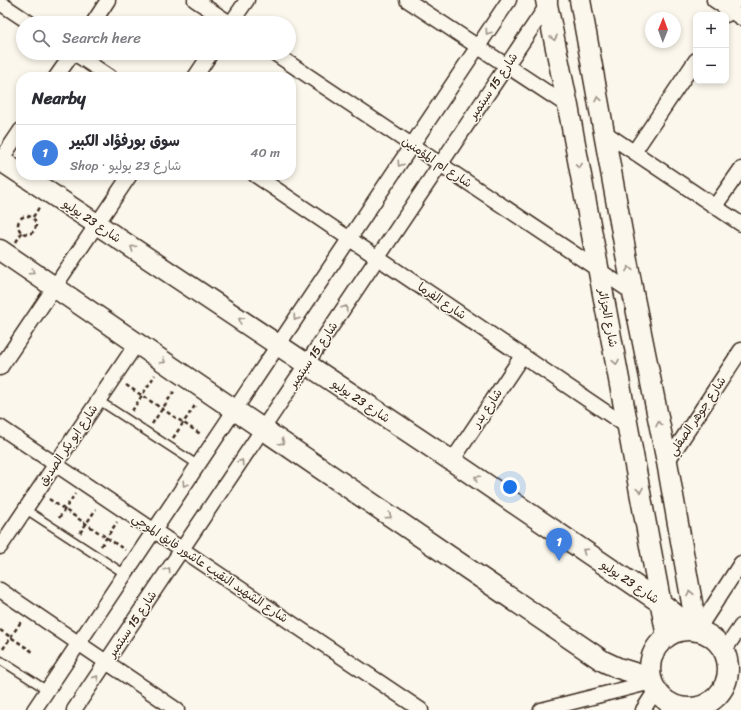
<!DOCTYPE html>
<html lang="en">
<head>
<meta charset="utf-8">
<style>
  body { margin:0; font-family:Sriracha,"Playpen Sans Arabic",sans-serif; background:#f7f7f7; color:#2b2b33 }
  .controls { position:absolute; right:12px; top:12px; display:grid; overflow:hidden; border-radius:8px; box-shadow:0 2px 6px #0003 }
  .controls button { width:36px; height:36px; display:grid; place-items:center; padding:0; border:0; border-bottom:1px solid #e1e1e2; background:#fff; color:#2b2b33; font:20px sans-serif }
  .compass { position:absolute; left:645px; top:12px; width:36px; height:36px; border-radius:50%; background:#fff; box-shadow:0 2px 6px #0003; rotate:1deg }
  .you { position:absolute; left:510px; top:487px; width:14px; height:14px; margin:-10px; border:3px solid #fff; border-radius:50%; background:#1a73e8; box-shadow:0 0 0 6px #1a73e833 }
  .badge { display:grid; place-items:center; width:26px; height:26px; border-radius:50%; background:#c8321e; color:#fff; font-size:13px; font-weight:700 }
  .pin { position:absolute; translate:-50% -33px; filter:drop-shadow(0 1px 2px #0008) }
  .pin::after { content:''; position:absolute; top:21px; width:14px; height:12px; background:inherit; clip-path:polygon(0 0,100% 0,50% 100%) }
  .list { margin:0; padding:0; list-style:none }
  h2 { display:flex; justify-content:space-between; align-items:center; height:52px; margin:0; padding:0 16px; font-size:17px }
  h2 small { font-size:13px; font-weight:400; color:#7c7c81 }
  .list li { display:grid; grid-template-columns:26px 1fr auto; gap:12px; align-items:center; box-sizing:border-box; height:56px; padding:0 16px; border-top:1px solid #e1e1e2 }
  .list b { display:block; font-size:15px; white-space:nowrap }
  .list p { margin:0; font-size:13px; white-space:nowrap; color:#7c7c81 }
  .list em { font-size:13px; font-style:normal; color:#7c7c81 }
  .icon { flex:none; width:22px; height:22px; fill:none; stroke:currentColor; stroke-width:2; stroke-linecap:round; stroke-linejoin:round }
  .map { position:relative; flex:none; width:741px; height:710px; overflow:hidden }
  .search { position:absolute; background:#fff; box-shadow:0 2px 6px #0003; left:16px; top:16px; width:280px; height:44px; display:flex; align-items:center; gap:10px; box-sizing:border-box; padding:0 14px; border-radius:22px; color:#7c7c81; font-size:15px }
  .panel { position:absolute; background:#fff; box-shadow:0 2px 6px #0003; left:16px; top:72px; width:280px; height:108px; border-radius:16px }
  .map>svg:first-child { display:block }
  .lines { fill:none; stroke-linecap:round; stroke-linejoin:round }
  .lane-casing { stroke:#3b2a1e; stroke-width:10 }
  .street-casing { stroke:#3b2a1e; stroke-width:17 }
  .secondary-casing { stroke:#3b2a1e; stroke-width:23 }
  .path { stroke:#3b2a1e; stroke-width:2.5; stroke-dasharray:4 3; stroke-linecap:butt }
  .lane { stroke:#fbf7ec; stroke-width:7 }
  .street { stroke:#fbf7ec; stroke-width:14 }
  .secondary { stroke:#fbf7ec; stroke-width:20 }
  .oneway { stroke:#9b9085 }
  .labels { text-anchor:middle; dominant-baseline:central; stroke-width:3; stroke-linejoin:round; paint-order:stroke }
  .street-label { font-size:12px; fill:#3b2a1e; stroke:#fbf7ec }
</style>
</head>
<body>
<div class="map">
<svg width="741" height="710" viewBox="0 0 741 710">
  <rect width="100%" height="100%" fill="#fbf7ec"/>
  <filter id="ink" filterUnits="userSpaceOnUse"><feTurbulence type="fractalNoise" baseFrequency=".025" numOctaves="2"/><feDisplacementMap in="SourceGraphic" scale="8" xChannelSelector="R" yChannelSelector="G"/><feConvolveMatrix kernelMatrix="1 2 1 2 8 2 1 2 1" color-interpolation-filters="sRGB"/></filter>
  <g filter="url(#ink)">
    <g class="lines">
      <g class="lane-casing">
        <path id="lane" d="M98,400L198,465
          M25,509L125,574
          M0,660L47,690"/>
      </g>
      <g class="street-casing">
        <path id="street" d="M195,0L230,23
          M407,0L568,106
          M714,0L741,18
          M0,3L30,23
          M726,15L736,0
          M93,23L108,0
          M231,23L247,0
          M74,53L110,77
          M274,53L633,293
          M56,77L73,53
          M195,77L211,53
          M604,132L741,224
          M634,152L696,60
          M0,161L21,130
          M255,175L628,427
          M715,206L741,169
          M0,368L130,175
          M0,427L421,710
          M452,461L522,356
          M667,462L741,350
          M0,547L137,343
          M0,590L177,710
          M699,631L704,620L741,563
          M724,651L741,626
          M34,710L509,0
          M74,710L550,1
          M541,710L652,682
          M643,710L656,690
          M681,710L682,708"/>
      </g>
      <g class="secondary-casing">
        <path id="secondary" d="M546,0L568,106L667,637
          M580,0L633,293L667,462L697,631
          M0,160L21,174
          M23,175L452,461L661,603L696,631
          M0,250L603,661L618,668L651,678
          M650 669a39 39 0 1 1 78 0a39 39 0 1 1-78 0Z"/>
      </g>
      <path class="path" d="M18 225a9 9 0 1 1 18 0a9 9 0 1 1-18 0Z
        M33,217L40,206
        M16,242L22,232
        M126,385L202,435
        M132,411L155,375
        M152,424L175,390
        M173,438L196,404
        M49,499L125,550
        M59,518L75,494
        M80,533L96,509
        M101,546L117,522
        M0,630L33,652
        M3,649L22,620"/>
      <use href="#lane" class="lane"/>
      <use href="#street" class="street"/>
      <use href="#secondary" class="secondary"/>
    </g>
    <defs><path id="oneway-chevron" d="M-2-3.5L2.5 0L-2 3.5" fill="none" stroke-width="1.6" stroke-linecap="round" stroke-linejoin="round"/></defs>
    <g class="oneway">
      <use href="#oneway-chevron" transform="translate(488 32) rotate(124)"/>
      <use href="#oneway-chevron" transform="translate(554 38) rotate(78)"/>
      <use href="#oneway-chevron" transform="translate(598 99) rotate(-101)"/>
      <use href="#oneway-chevron" transform="translate(400 164) rotate(124)"/>
      <use href="#oneway-chevron" transform="translate(579 166) rotate(79)"/>
      <use href="#oneway-chevron" transform="translate(133 248) rotate(-146)"/>
      <use href="#oneway-chevron" transform="translate(629 269) rotate(-100)"/>
      <use href="#oneway-chevron" transform="translate(32 272) rotate(34)"/>
      <use href="#oneway-chevron" transform="translate(345 308) rotate(-56)"/>
      <use href="#oneway-chevron" transform="translate(296 318) rotate(124)"/>
      <use href="#oneway-chevron" transform="translate(241 320) rotate(-146)"/>
      <use href="#oneway-chevron" transform="translate(163 361) rotate(34)"/>
      <use href="#oneway-chevron" transform="translate(616 362) rotate(79)"/>
      <use href="#oneway-chevron" transform="translate(659 424) rotate(-101)"/>
      <use href="#oneway-chevron" transform="translate(282 442) rotate(34)"/>
      <use href="#oneway-chevron" transform="translate(241 462) rotate(-56)"/>
      <use href="#oneway-chevron" transform="translate(477 478) rotate(-146)"/>
      <use href="#oneway-chevron" transform="translate(185 484) rotate(124)"/>
      <use href="#oneway-chevron" transform="translate(640 490) rotate(80)"/>
      <use href="#oneway-chevron" transform="translate(389 516) rotate(34)"/>
      <use href="#oneway-chevron" transform="translate(585 551) rotate(-146)"/>
      <use href="#oneway-chevron" transform="translate(168 570) rotate(-56)"/>
      <use href="#oneway-chevron" transform="translate(690 593) rotate(-100)"/>
      <use href="#oneway-chevron" transform="translate(96 678) rotate(-56)"/>
    </g>
  </g>
  <g class="labels">
    <g class="street-label">
      <text transform="translate(493 86) rotate(-56)">شارع 15 سبتمبر</text>
      <text transform="translate(437 162) rotate(34)">شارع ام المؤمنين</text>
      <text transform="translate(92 221) rotate(34)">شارع 23 يوليو</text>
      <text transform="translate(442 301) rotate(34)">شارع الفرما</text>
      <text transform="translate(608 318) rotate(79)">شارع الجزائر</text>
      <text transform="translate(313 355) rotate(-56)">شارع 15 سبتمبر</text>
      <text transform="translate(361 401) rotate(34)">شارع 23 يوليو</text>
      <text transform="translate(487 408) rotate(-56)">شارع بدر</text>
      <text transform="translate(697 416) rotate(-56)">شارع جوهر الصقلي</text>
      <text transform="translate(68 445) rotate(-56)">شارع ابو بكر الصديق</text>
      <text transform="translate(210 568) rotate(34)">شارع الشهيد النقيب عاشور فايق الموجي</text>
      <text transform="translate(630 582) rotate(34)">شارع 23 يوليو</text>
      <text transform="translate(132 624) rotate(-56)">شارع 15 سبتمبر</text>
    </g>
  </g>
</svg>
<div class="controls">
<button>+</button>
<button>−</button>
</div>
<svg class="compass" viewBox="-18 -18 36 36"><path d="M0-13l5 13h-10z" fill="#e53935"/><path d="M0 13l5-13h-10z" fill="#7c7c81"/></svg>
<div class="you"></div>
<div class="pin badge" style="left:559px;top:561px;background:#3f7fe0">1</div>
<div class="search"><svg class="icon" aria-label="search" viewBox="0 0 24 24"><circle cx="10" cy="10" r="6"/><path d="M15 15l6 6"/></svg>Search here</div>
<section class="panel">
<h2>Nearby<small></small></h2>
<ul class="list">
<li><span class="badge" style="background:#3f7fe0">1</span><div><b>سوق بورفؤاد الكبير</b><p>Shop · شارع 23 يوليو</p></div><em>40 m</em></li>
</ul>
</section>
</div>
</body>
</html>
